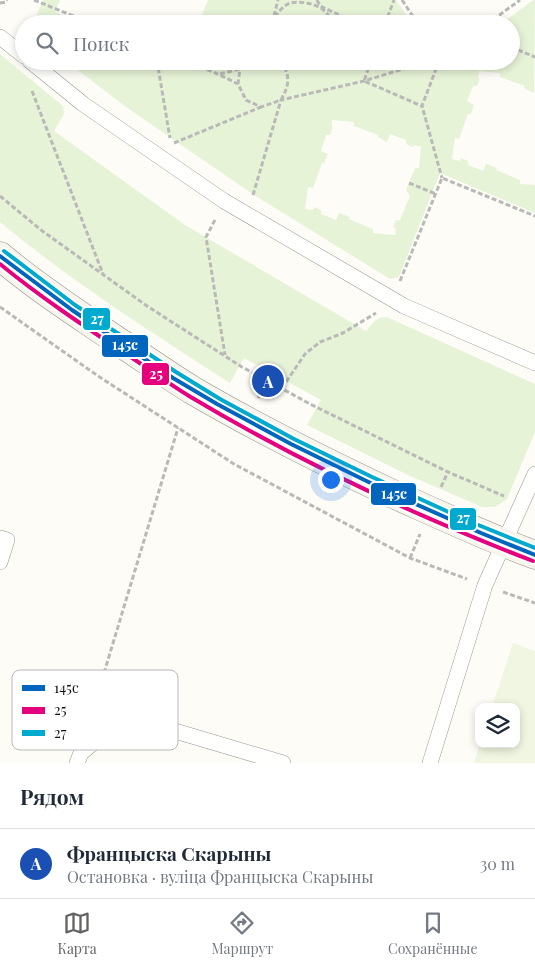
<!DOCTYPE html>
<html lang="ru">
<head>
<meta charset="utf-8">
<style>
  body { margin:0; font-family:"Playfair Display",serif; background:#f2f2f3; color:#1f2937 }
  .controls { position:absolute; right:15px; bottom:15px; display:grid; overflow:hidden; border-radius:10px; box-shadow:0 2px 8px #0003 }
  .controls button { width:45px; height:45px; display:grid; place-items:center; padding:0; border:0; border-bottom:1px solid #e0e1e3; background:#fff; color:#1f2937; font:25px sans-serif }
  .you { position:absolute; left:330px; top:479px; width:18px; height:18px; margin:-12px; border:4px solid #fff; border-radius:50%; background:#1a73e8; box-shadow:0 0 0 8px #1a73e833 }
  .badge { display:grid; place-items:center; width:32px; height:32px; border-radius:50%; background:#646362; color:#fff; font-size:16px; font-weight:700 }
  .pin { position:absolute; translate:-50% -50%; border:2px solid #fff; box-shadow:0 1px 5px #0006 }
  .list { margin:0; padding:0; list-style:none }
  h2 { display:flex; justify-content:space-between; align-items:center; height:65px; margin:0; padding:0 20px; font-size:21px }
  h2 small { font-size:16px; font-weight:400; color:#747a83 }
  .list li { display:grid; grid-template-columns:32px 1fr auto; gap:15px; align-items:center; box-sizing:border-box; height:70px; padding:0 20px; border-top:1px solid #e0e1e3 }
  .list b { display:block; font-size:19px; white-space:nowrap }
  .list p { margin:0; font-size:16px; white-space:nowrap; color:#747a83 }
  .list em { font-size:16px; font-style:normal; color:#747a83 }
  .icon { flex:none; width:28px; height:28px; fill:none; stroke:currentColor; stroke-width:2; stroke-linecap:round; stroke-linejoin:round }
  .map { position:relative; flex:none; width:535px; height:763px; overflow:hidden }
  .search { position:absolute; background:#fff; box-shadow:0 2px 8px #0003; left:15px; right:15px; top:15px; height:55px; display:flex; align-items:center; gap:12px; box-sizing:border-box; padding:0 18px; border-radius:28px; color:#747a83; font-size:19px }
  .sheet { height:135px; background:#fff }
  nav { display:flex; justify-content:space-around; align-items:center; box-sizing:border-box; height:70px; border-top:1px solid #e0e1e3; background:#fff; font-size:14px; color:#747a83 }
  nav a { display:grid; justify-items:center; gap:2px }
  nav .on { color:#646362 }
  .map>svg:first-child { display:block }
  .green { fill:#e7f3d7; fill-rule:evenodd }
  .pitch { fill:#f0f6e1 }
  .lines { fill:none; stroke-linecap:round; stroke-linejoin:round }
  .lane-casing { stroke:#979795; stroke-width:16 }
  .secondary-casing { stroke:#8e8d8b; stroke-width:29 }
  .path { stroke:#b9b9b8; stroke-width:3; stroke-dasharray:5 2.5; stroke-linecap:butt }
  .lane { stroke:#fffffe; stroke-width:15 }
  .secondary { stroke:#f6f4eb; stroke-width:28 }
  .bus-1-casing { stroke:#fff; stroke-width:8 }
  .bus-2-casing { stroke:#fff; stroke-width:8 }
  .bus-3-casing { stroke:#fff; stroke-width:8 }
  .bus-1 { stroke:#0065bd; stroke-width:4 }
  .bus-2 { stroke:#e5007d; stroke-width:4 }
  .bus-3 { stroke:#00a9ce; stroke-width:4 }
  .key { fill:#fff; stroke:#b8b8b8; stroke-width:1 }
  .key-label { font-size:14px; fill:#111 }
  .line-badge { stroke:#fff; stroke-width:2 }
  .badge-label { font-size:14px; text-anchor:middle; font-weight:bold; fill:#fff }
</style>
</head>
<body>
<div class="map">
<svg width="535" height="763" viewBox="0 0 535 763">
  <rect width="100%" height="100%" fill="#fdfcf7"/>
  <path class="green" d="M43,0H60L55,12L82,24H33Z
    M208,0H396L413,24H198Z
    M533,0H535L534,93L524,88L525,86L500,77V73L479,71L478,78L480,79L477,86H473L467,101L474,105L471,114H468L459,139L455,138L452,159L460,161L461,158L468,161V165L483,171L486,164L497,168L496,170L520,180V184L535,185V213L440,173L399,277L390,279L254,195L126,107L66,61H439L443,67L451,61H511V24H501ZM332,120L354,122V126L378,135V137L387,142L390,134L406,140V144L413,147L414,145L421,147L419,168H415L406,190L410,196L400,220H396L393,227L396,228L395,235L373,233V229L349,219L350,217L339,213L336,220L321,214V210L314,207L313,210L305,209L308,187L313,188L322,163H324L328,154L321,151L326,135H330L333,128L332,127Z
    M0,54L63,106L64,114L54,131L185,225L366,331C373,323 377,315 389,318L535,384V432L507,499L495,507H482L408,475L307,425L321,400L244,358L230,383C151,332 72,282 0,222Z"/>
  <path class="pitch" d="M513,643L535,651V763H474L480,744H516V707H492Z"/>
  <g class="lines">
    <g class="lane-casing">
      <path id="lane" d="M0,37L24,56
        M30,61L83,104L224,201L404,306L535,363
        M0,538L7,540L0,562
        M77,763L81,753L112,727L148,723L283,763
        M430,763L485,585L535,474"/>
    </g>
    <g class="secondary-casing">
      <path id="secondary" d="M0,256C36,287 77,313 116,340C141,356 166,374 192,390C257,428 325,462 393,494C440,515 487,537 535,555"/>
    </g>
    <path class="path" d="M34,0L93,24
      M317,0L320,6L359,24
      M402,0L418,24
      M0,3L6,2L7,0
      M274,16L278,0
      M272,24C276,15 281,7 290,3C306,0 329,6 332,24
      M385,24L394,0
      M487,24L520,0
      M511,47L535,57
      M157,61L170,138
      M186,61L220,75L238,84
      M249,61L240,69L238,84L246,100L261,107L281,100C289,85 291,77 281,61
      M285,61C295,64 306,66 316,61
      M371,61L364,81L422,106
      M439,61L422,106L442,178
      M220,74L240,69
      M32,91L103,274
      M174,143L261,107
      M409,183L436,194
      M253,195L281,100L364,81L429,61
      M0,196L41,230L147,306L242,367L312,405L448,472L504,496
      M215,220L206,237L225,355
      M400,281L442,178L535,216
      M0,307L98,376L234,464L410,558L467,579
      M282,388L305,354L320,342L343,333L376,313
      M258,398L268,381
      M441,487L448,472
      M410,558L420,534
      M503,592L535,603
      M91,716L178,428"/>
    <use href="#lane" class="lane"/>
    <use href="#secondary" class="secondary"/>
    <g class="bus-1-casing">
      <path id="bus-1" d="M0,256L72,310L173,378L217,404L291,444L393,494L481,533L535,555"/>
    </g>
    <g class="bus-2-casing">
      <path id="bus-2" d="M0,264C39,296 81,324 123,352C145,366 166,382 189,396C296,460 416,516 533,561"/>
    </g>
    <g class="bus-3-casing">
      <path id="bus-3" d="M4,251L75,305L176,372L220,399L294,439L370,476L466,520L535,548"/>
    </g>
    <use href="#bus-1" class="bus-1"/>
    <use href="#bus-2" class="bus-2"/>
    <use href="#bus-3" class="bus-3"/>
  </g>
  <rect x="12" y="670" width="166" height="80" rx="8" class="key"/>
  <rect x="22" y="685" width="23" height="6" fill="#0065bd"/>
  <rect x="22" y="707" width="23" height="7" fill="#e5007d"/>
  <rect x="22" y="730" width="23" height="6" fill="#00a9ce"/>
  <g class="key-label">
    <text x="54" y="693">145с</text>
    <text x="54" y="715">25</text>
    <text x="54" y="738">27</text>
  </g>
  <g class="line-badge">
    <rect x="82" y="307" width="29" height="24" rx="5" fill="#00a9ce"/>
    <rect x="101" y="334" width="48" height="24" rx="5" fill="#0065bd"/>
    <rect x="141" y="362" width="29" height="24" rx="5" fill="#e5007d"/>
    <rect x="370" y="482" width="47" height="24" rx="5" fill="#0065bd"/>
    <rect x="449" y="507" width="28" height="24" rx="5" fill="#00a9ce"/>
  </g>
  <g class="badge-label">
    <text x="97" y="324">27</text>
    <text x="125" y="350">145с</text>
    <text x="156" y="379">25</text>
    <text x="394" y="499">145с</text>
    <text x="463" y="523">27</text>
  </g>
</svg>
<div class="controls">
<button><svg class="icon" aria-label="layers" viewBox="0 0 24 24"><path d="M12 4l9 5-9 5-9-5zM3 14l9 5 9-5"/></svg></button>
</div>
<div class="you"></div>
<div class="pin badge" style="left:268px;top:381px;background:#1a4fb4">A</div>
<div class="search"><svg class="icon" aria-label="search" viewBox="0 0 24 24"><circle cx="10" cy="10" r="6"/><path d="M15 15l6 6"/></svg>Поиск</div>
</div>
<section class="sheet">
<h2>Рядом<small></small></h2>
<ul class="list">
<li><span class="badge" style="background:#1a4fb4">A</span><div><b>Францыска Скарыны</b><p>Остановка · вуліца Францыска Скарыны</p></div><em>30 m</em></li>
</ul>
</section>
<nav>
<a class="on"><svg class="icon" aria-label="map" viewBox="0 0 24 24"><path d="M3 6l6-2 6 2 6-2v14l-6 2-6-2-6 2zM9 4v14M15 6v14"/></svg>Карта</a>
<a><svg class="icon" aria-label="directions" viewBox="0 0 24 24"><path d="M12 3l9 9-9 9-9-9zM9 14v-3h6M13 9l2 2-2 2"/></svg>Маршрут</a>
<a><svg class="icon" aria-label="saved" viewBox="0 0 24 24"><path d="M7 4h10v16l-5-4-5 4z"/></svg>Сохранённые</a>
</nav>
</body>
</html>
